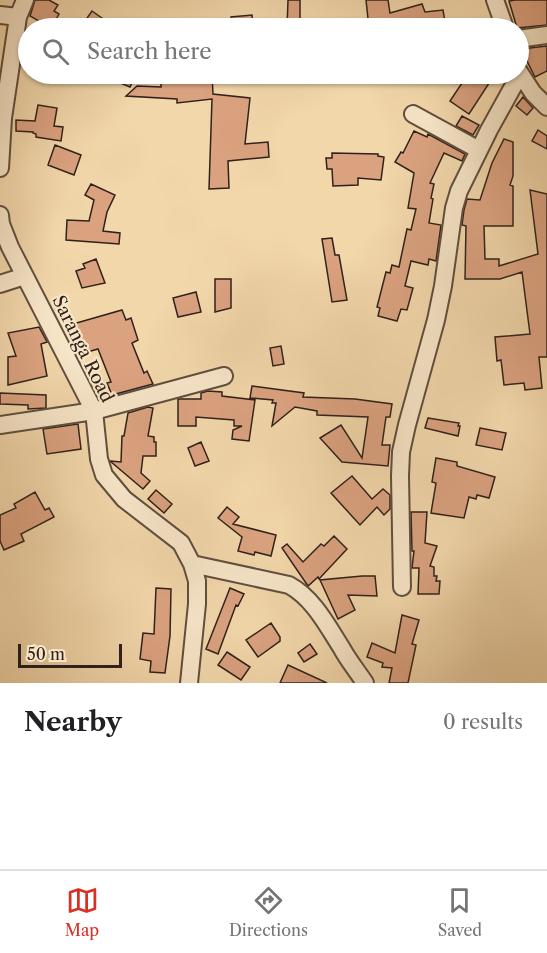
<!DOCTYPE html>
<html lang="en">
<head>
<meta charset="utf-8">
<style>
  body { margin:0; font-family:"Libre Caslon Text",serif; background:#f6f6f6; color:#202124 }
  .scale { position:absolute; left:18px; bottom:15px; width:104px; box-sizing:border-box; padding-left:6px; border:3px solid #30211a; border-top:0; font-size:16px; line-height:21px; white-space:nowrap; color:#30211a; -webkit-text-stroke:4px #f7e5c8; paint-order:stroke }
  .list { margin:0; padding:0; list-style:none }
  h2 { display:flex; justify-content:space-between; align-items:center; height:78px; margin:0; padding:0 24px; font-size:26px }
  h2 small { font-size:20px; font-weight:400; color:#757577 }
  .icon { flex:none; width:33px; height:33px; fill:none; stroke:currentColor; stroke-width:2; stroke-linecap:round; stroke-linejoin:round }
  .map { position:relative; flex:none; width:547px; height:683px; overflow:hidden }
  .search { position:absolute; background:#fff; box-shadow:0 2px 4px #0004; left:18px; right:18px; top:18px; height:66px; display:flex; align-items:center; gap:15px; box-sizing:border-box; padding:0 21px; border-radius:33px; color:#757577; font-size:22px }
  .sheet { height:186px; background:#fff }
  nav { display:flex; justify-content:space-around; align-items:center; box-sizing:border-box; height:84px; border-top:2px solid #e0e0e0; background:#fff; font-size:16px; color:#757577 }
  nav a { display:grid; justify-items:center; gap:3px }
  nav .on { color:#d93025 }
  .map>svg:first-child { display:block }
  .building { fill:#dba280; stroke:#30211a; stroke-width:1.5 }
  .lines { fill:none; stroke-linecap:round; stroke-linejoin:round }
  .minor-casing { stroke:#604e3e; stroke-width:20 }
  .minor { stroke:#f7e5c8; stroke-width:16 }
  .labels { text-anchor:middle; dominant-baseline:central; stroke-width:4.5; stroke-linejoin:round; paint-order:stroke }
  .street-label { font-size:18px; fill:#30211a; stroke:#f7e5c8 }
</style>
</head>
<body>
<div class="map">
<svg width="547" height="683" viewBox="0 0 547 683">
  <rect width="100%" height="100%" fill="#f2d7ab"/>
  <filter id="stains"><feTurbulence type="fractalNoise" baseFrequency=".00333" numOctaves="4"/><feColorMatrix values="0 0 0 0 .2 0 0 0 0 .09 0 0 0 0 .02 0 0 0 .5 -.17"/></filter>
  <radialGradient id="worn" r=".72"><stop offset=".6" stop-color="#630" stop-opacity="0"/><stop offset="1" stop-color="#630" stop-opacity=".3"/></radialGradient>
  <path class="building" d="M35,0H49L58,5L54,11L59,14L51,28L30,16Z
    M288,0H300V28H287Z
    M366,0H388L390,13L422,4L425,12L443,10L445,22L428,24L429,28H369Z
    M515,0H547V25L517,28L509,1Z
    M92,11L116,28H80Z
    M252,15L253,28H232L231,17Z
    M547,46V71L535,77L521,49Z
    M99,74H136L130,87Z
    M183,74H212L213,94L250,98L245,144L268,142L269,157L228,161L229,188L209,189L212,99L177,103V99L126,96L137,86L161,87V81L184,83Z
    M468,74H495L469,114L450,101Z
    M523,97L533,108L527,115L516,106Z
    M38,105L57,108L54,126L63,127L61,141L36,137V134L33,133V132L16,131V120L35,121Z
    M462,116L479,125L473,135L456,126Z
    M538,130L547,136V149L532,141Z
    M414,131L427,137L428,134L465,154L462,161L444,153L430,183L434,184L431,198L433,199L429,223L441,225L436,261L429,259L428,265L411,261L405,286L413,288L407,310L401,309L397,321L378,316L380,308L377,307L386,272L390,273L392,265L399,267L407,229L411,230L416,209L408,208L414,173L395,162L401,152L403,153Z
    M504,139L513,142V176L510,185L513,186V226H484L485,259H499V266L538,254L530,190L547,194V357H539L542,388L525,390L524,383L504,385L501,360L497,361L495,337L530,334L522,272L500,279H465L466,226L462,225L464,210L467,199L480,200L492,163Z
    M55,145L81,155L74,175L48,165Z
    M332,153L378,154V156L384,157L381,180L358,178V185L333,186L332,169H327L326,158H332Z
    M91,184L115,195L107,212L103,231L120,233L119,244L66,240L67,220L89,221L94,200L85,195Z
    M332,238L335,255H339L347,300L332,302L322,239Z
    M96,259L105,283L82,288L76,271L85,268L83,264Z
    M215,279H231V308L215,312Z
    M196,292L201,312L178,317L173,298Z
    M122,310L126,320L131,318L138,340L132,343L144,373L147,371L153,384L112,395L107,383L111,382L98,349L77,355L66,326Z
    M39,327L47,342L41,344L47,376L8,385V357L16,356L8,333Z
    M281,346L284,364L273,366L270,348Z
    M252,386L304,393L303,397L355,399L392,404L390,417H386L382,445H390L388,466L342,462L320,438L341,425L362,458L368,417L317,415V411L295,407L272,426L276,403H272L273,400L250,398Z
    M208,391L222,392V396L255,400L249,441L232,439L233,430L242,426H234V420L196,417V426H178V399H201V393Z
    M0,393L46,395V408L28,409V405L0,404Z
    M148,407L153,408L148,436L154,437V442H156V456H143L141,473L150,481L143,489L110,461L121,462L122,436H124L128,413Z
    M428,418L459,423L458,426H460L458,436L425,428Z
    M78,424L81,449L47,454L43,429Z
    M480,428L506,433L502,450L476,445Z
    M201,442L209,461L195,466L188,448Z
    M436,458L457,462V466L495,477L489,498L477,495L476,499L469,497L464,518L431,513L436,483L432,482Z
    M352,476L372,499L383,489L390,495V509L384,515L377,507L360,525L331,493Z
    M156,490L172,504L164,513L148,499Z
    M35,492L45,510L49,508L54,517L21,534L24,541L4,550L0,541V515L16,508L14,504Z
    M227,507L239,517L233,524L276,535L271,556L255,552L254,555L238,551L242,537L218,518Z
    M411,512H427L425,543L437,546L430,566L434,567V576H437L436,581H440L439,594H418L419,568H412L414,551H412Z
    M334,536L347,549L319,579L318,577L308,586L282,548L287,544L303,562L321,544L324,546Z
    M362,576H375L377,596L348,595L355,610L338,619L320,580Z
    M156,588L171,589L170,636L165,673L150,672L151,661L140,659L143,633L154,634Z
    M230,588L244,594L238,606L236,605L218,654L206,649Z
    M402,615L419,620L412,644L416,645L408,683H389L392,668L382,667L383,663L367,657L372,643L395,653Z
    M271,623L280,637V641L258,657L246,640Z
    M310,644L317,654L304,662L298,653Z
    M227,652L250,667L241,680L218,665Z
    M288,665L327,683H280Z"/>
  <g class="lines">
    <g class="minor-casing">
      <path id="minor" d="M495,0L505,28
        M0,15L18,17
        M518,39L547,35
        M518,70L533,93L547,107
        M413,114L479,150
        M0,168L3,118L18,17L25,0
        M0,215L1,224L10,247L94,411L99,459L104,475L124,499L181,543L192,564L197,581V604L189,683
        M0,284L25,276
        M0,425L94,411L224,376
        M192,564L289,585C313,598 327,625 341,647C348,660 357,671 365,683
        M402,587L400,476L401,452L407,425L436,320L443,286L454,208L459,191L489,130L520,74"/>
    </g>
    <use href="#minor" class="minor"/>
  </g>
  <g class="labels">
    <g class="street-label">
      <text transform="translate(83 349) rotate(64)">Saranga Road</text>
    </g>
  </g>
  <rect width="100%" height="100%" filter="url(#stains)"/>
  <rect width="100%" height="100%" fill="url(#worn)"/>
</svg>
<div class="scale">50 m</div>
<div class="search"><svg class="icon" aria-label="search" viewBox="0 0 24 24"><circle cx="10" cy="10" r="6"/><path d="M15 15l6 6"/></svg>Search here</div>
</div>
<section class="sheet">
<h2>Nearby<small>0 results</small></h2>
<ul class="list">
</ul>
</section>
<nav>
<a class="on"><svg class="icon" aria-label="map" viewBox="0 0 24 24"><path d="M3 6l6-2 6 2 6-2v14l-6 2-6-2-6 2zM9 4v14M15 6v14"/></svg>Map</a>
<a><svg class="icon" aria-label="directions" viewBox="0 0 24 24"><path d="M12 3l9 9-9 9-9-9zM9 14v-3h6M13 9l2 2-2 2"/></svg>Directions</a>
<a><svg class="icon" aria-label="saved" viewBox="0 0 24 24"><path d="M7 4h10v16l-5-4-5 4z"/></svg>Saved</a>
</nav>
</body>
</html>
